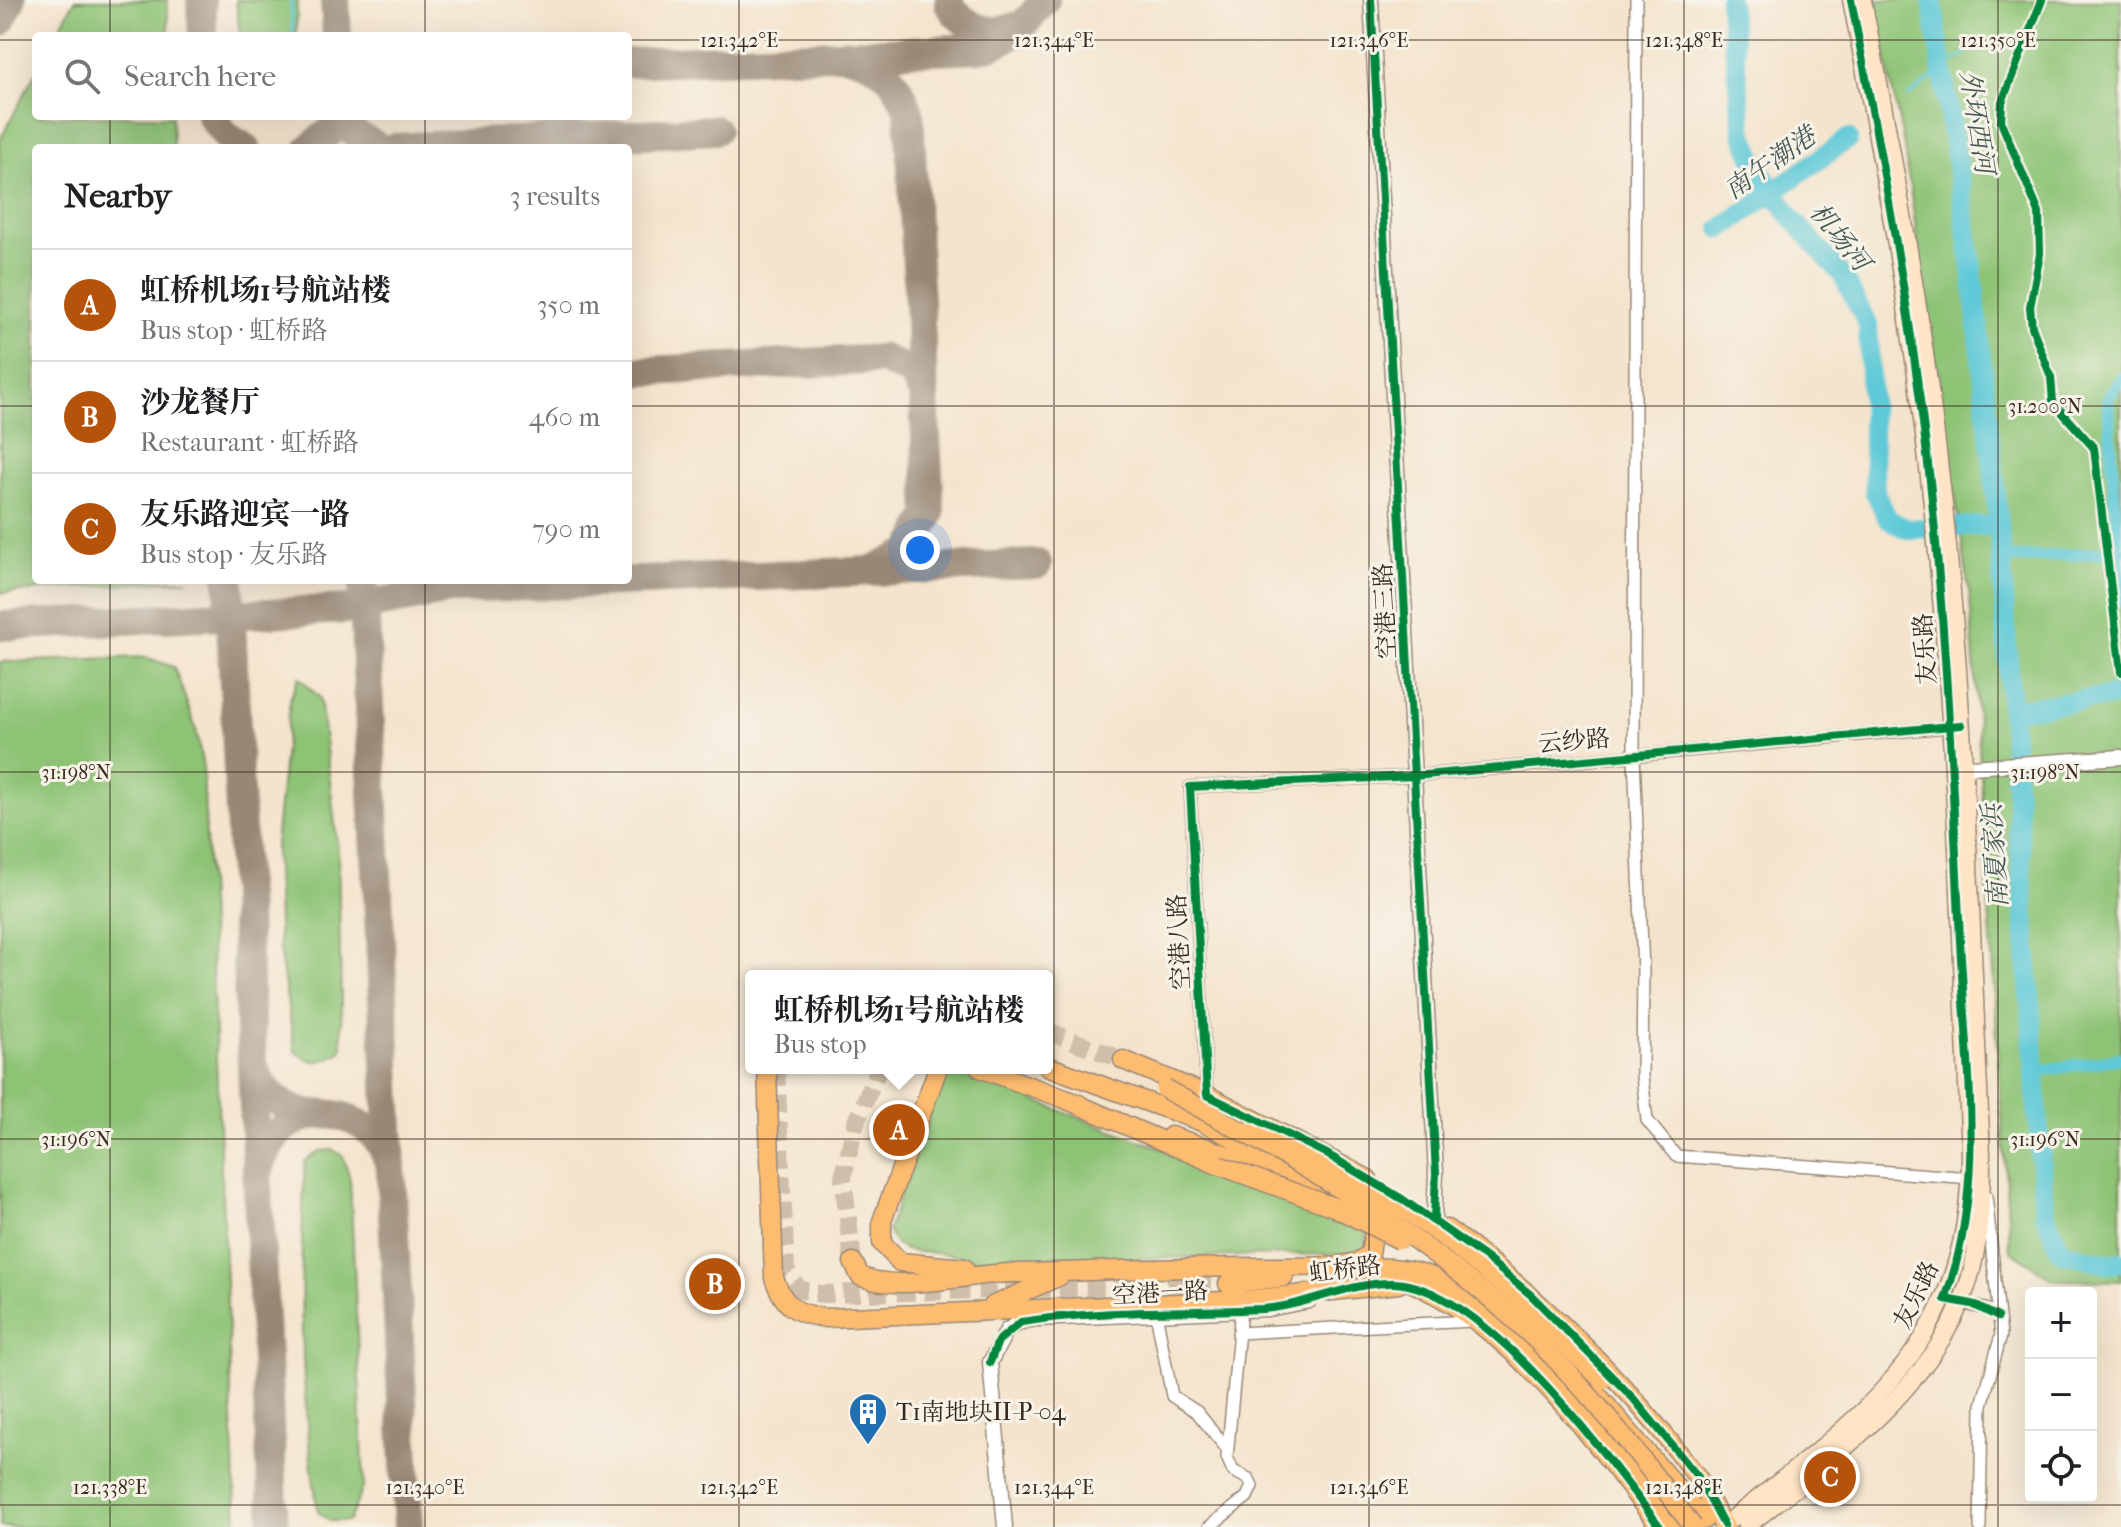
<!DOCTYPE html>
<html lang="en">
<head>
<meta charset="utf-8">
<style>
  body { margin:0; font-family:"IM FELL French Canon","Noto Serif SC",serif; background:#f2f2f2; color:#202124 }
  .controls { position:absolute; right:24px; bottom:24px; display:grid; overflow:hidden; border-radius:8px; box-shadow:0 8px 32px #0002 }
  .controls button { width:72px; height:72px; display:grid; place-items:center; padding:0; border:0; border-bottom:2px solid #e0e0e0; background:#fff; color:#202124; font:40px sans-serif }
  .you { position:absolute; left:920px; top:550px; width:28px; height:28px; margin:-20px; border:6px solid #fff; border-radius:50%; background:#1a73e8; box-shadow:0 0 0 12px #1a73e833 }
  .badge { display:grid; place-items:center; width:52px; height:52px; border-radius:50%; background:#b45309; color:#fff; font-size:26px; font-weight:700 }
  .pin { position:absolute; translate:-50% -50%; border:4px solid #fff; box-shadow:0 2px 8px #0006 }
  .popup { position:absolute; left:745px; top:970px; width:308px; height:104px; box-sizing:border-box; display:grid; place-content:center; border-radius:8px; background:#fff; filter:drop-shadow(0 2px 6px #0005); font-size:26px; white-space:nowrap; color:#757577 }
  .popup b { font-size:30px; color:#202124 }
  .popup::after { content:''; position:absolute; left:50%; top:100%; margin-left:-16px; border:16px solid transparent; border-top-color:#fff }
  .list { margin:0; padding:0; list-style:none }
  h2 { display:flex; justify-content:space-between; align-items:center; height:104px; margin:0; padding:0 32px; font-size:34px }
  h2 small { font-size:26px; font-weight:400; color:#757577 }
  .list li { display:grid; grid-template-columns:52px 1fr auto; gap:24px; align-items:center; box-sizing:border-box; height:112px; padding:0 32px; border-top:2px solid #e0e0e0 }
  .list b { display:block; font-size:30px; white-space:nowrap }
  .list p { margin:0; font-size:26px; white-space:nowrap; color:#757577 }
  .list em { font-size:26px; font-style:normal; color:#757577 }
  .icon { flex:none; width:44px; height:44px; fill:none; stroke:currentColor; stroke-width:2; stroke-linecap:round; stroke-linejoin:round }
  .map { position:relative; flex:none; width:2121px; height:1527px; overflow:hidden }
  .search { position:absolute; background:#fff; box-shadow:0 8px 32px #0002; left:32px; top:32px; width:600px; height:88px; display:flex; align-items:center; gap:20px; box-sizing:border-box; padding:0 28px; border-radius:8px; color:#757577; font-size:30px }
  .panel { position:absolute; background:#fff; box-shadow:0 8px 32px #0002; left:32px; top:144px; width:600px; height:440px; border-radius:8px }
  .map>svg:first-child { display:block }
  .green { fill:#8dc375; stroke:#64764a; stroke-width:2 }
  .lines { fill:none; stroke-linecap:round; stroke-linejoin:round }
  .stream { stroke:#5ec9d8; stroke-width:3 }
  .canal { stroke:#5ec9d8; stroke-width:12 }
  .river { stroke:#5ec9d8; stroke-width:20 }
  .taxiway { stroke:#988776; stroke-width:30 }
  .primary-tunnel { stroke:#cfbfaa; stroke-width:18; stroke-dasharray:18 9; stroke-linecap:butt }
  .minor-casing { stroke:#988776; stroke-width:14 }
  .tertiary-casing { stroke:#988776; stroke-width:17 }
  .secondary-casing { stroke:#988776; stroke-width:19 }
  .primary-casing { stroke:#988776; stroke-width:21 }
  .trunk-casing { stroke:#988776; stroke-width:21 }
  .minor { stroke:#fff; stroke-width:11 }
  .tertiary { stroke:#fff; stroke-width:14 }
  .secondary { stroke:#ffe4c6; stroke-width:16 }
  .primary { stroke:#febc71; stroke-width:18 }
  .trunk { stroke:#febc71; stroke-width:18 }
  .primary-bridge-casing { stroke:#988776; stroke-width:21; stroke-linecap:butt }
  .trunk-bridge-casing { stroke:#988776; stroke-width:21; stroke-linecap:butt }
  .primary-bridge { stroke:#febc71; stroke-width:18 }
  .trunk-bridge { stroke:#febc71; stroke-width:18 }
  .cycleway-casing { stroke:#f7f3e8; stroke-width:13 }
  .cycleway { stroke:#00873e; stroke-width:8 }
  .ticks { fill:none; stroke:#3b2a1e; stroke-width:2; stroke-opacity:0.45 }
  .labels { text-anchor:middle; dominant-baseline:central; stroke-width:6; stroke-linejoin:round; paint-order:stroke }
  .street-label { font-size:24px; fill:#3b2a1e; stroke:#f7f3e8 }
  .poi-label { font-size:24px; fill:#3b2a1e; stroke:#f7f3e8; text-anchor:start }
  .water-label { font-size:26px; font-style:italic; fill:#465a56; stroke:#f7f3e8 }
  .ticks-label { font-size:20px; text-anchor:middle; fill:#3b2a1e; stroke:#f7f3e8; stroke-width:6; stroke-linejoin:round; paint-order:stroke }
</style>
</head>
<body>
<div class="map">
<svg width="2121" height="1527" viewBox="0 0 2121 1527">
  <rect width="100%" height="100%" fill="#f7f3e8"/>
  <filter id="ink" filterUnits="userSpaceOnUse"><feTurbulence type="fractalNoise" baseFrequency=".0125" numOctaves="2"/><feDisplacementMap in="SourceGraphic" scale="16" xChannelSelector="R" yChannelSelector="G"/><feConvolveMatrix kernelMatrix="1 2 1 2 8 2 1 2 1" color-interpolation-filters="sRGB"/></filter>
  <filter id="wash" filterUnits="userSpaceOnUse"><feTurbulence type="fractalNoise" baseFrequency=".006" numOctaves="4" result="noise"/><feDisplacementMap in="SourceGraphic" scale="32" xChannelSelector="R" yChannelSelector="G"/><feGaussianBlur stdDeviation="1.8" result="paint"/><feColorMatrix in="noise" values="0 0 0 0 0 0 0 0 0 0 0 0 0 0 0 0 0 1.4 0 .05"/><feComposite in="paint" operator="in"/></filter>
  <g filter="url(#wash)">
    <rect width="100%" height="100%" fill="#f4e4cd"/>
    <path class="green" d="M75,0H167L169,36H55Z
      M236,0H297L296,36H240Z
      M1873,0H2121V1281L2054,1280L2010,1250L1970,598L1902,134Z
      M36,72V116H172L173,148H36V580H189L0,593V140Z
      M145,657L174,667L196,729L203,768L237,1527H0V662Z
      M299,677L320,698L338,850L342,1051C323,1063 313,1066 295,1051L279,949L275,844L290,699Z
      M951,1074H964L1366,1226L1367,1253L984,1262C972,1259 959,1256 947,1254C923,1250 897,1259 888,1230L941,1081Z
      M333,1150L343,1156L350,1179L364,1485L349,1521H330L318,1512C299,1392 299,1282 305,1161L320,1151Z"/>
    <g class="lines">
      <path class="stream" d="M291,0L293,36
        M1908,96L1982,41"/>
      <path class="canal" d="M2121,378L2108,398L2121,600
        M2001,559L2121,551
        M2038,1071L2121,1058"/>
      <path class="river" d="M1729,0L1743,132L1756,165L1790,216L1843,276L1868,325L1875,492L1888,519L1906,529L1928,528
        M1932,0L1970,251L1999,525L2044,1211L2061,1252L2111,1264L2121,1262
        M1721,229L1848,139
        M1941,528L1999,525
        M2012,710L2121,695"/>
      <path class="taxiway" d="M201,0L203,36
        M335,0L337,36
        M949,3C962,26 990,38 1015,27
        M0,22L11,0
        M844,54C880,61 897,78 909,112L930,514L911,552L879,568
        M628,63L979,48C1011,42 1025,24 1045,0
        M211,116L227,137L246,148
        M341,118L356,135L380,148
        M310,148L331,131L342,116
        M394,148L715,130
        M628,372L883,359L912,373L924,394
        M229,580L274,1527
        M363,580L408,1527
        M0,626L350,609L454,589L1037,564
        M253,1065C263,1093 282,1110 312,1115
        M258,1172C264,1156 270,1139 284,1128C320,1100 375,1117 388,1160"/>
    </g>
  </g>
  <g filter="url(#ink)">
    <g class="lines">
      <path class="primary-tunnel" d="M1047,1031L1123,1060
        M776,1068L786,1270L798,1289L821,1294L1228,1284
        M853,1262L843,1177L856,1122L879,1068"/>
      <g class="minor-casing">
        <path id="minor" d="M1636,0L1634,756L1643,970L1642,1076L1647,1120L1676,1156L1972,1178
          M1207,1095L1190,787L1414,776L1957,726
          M1954,1301L1989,1310L1998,1317
          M1156,1313L1172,1396L1197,1412L1227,1449
          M1238,1333L1473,1321
          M1209,1527L1247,1497L1252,1486L1249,1479L1233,1471L1227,1457L1241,1310
          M1980,1527L1982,1405L2001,1335L1986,1196"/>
      </g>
      <g class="tertiary-casing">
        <path id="tertiary" d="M1371,0L1436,1173L1434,1219
          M1956,768L2121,757
          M1005,1527L990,1362L1007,1330L1021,1322L1037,1319L1268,1309L1309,1301"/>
      </g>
      <g class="secondary-casing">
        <path id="secondary" d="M1722,1527C1860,1416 1969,1351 1970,1156C1960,930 1955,703 1929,478C1911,318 1882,159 1851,0
          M1746,1527C1832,1459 1943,1383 1972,1270C1981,1233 1982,1193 1982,1155C1971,930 1966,703 1941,478C1923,317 1894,159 1863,0"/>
      </g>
      <g class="primary-casing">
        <path id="primary" d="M1123,1060L1207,1095L1368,1179
          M1047,1066L1200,1121L1276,1160
          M767,1068L774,1278C784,1307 796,1314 826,1318L1248,1300L1399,1284
          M938,1068L882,1221V1243L900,1262L964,1268
          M980,1068L1079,1104
          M1171,1136L1344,1195
          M1447,1229C1541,1298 1625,1381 1695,1474C1707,1490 1713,1510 1725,1527
          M853,1262L860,1276C896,1293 968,1274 1009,1273C1098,1272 1187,1266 1275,1267C1311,1267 1349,1264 1384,1273C1496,1303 1593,1438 1660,1527
          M1342,1265L1357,1262L1370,1254L1374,1229L1370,1216
          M1228,1284L1284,1277
          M992,1306L1060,1276
          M1574,1367L1704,1520"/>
      </g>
      <g class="trunk-casing">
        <path id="trunk" d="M1065,1099L1218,1165
          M1352,1268C1378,1267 1405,1266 1430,1276C1518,1311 1623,1450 1678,1527
          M1430,1292L1469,1307"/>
      </g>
      <use href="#minor" class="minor"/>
      <use href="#tertiary" class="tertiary"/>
      <use href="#secondary" class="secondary"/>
      <use href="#primary" class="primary"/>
      <use href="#trunk" class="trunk"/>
      <g class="primary-bridge-casing">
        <path id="primary-bridge" d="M1253,1129C1311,1158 1370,1186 1424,1223C1489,1268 1546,1325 1602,1380"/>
      </g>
      <g class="trunk-bridge-casing">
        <path id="trunk-bridge" d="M1165,1089C1306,1165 1446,1245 1558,1362C1608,1414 1651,1470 1693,1527
          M1218,1165L1334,1207L1400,1240"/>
      </g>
      <use href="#primary-bridge" class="primary-bridge"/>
      <use href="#trunk-bridge" class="trunk-bridge"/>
      <g class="cycleway-casing">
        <path id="cycleway" d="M1371,0L1436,1173L1434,1219
          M1851,0C1882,159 1912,319 1930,481C1946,634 1953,787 1960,941C1966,1059 1987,1186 1945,1299L1972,1304L1998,1317
          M2042,0L2002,102L2001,122L2039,213L2040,254L2030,307L2032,327L2051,377L2053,402L2094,448L2121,672
          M990,1362L998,1341L1021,1322C1100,1309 1183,1313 1263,1309C1307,1306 1348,1282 1393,1283C1484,1286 1608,1458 1660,1527
          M1724,1525L1698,1477L1633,1398L1531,1295L1486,1258L1402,1199L1325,1153L1207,1095L1190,787L1414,776L1961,725"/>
      </g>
      <use href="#cycleway" class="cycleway"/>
    </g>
  </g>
  <path class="ticks" d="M110,0V36M425,0V36M739,0V1527M1054,0V1527M1369,0V1527M1684,0V1527M1998,0V1527M0,40H36M628,40H2121M110,116V148M425,116V148M0,406H36M628,406H2121M110,580V1527M425,580V1527M0,772H2121M0,1139H2121M0,1505H2121"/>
  <defs>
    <g id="building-pin" transform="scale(2)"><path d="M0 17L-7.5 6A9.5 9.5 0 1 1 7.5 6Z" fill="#1f6fb2" stroke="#f7f3e8"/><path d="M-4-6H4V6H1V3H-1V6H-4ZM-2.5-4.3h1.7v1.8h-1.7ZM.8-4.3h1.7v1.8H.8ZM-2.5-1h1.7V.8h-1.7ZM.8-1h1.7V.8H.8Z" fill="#fff"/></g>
  </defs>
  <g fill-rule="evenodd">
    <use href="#building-pin" x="868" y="1412"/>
  </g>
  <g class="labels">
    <g class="street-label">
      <text transform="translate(1385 611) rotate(-93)">空港三路</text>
      <text transform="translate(1925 649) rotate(-94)">友乐路</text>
      <text transform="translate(1574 741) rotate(-5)">云纱路</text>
      <text transform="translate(1179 942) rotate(-93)">空港八路</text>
      <text transform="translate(1345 1269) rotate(-7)">虹桥路</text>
      <text transform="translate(1160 1293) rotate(-3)">空港一路</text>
      <text transform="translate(1916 1295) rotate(-64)">友乐路</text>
    </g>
    <g class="poi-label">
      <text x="896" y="1412">T1南地块II-P-04</text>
    </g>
    <g class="water-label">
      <text transform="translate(1977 122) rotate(81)">外环西河</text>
      <text transform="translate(1770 163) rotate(-35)">南午潮港</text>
      <text transform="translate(1840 237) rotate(51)">机场河</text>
      <text transform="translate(1995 856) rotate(-94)">南夏家浜</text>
    </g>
  </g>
  <g class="ticks-label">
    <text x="739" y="47">121.342°E</text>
    <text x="1054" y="47">121.344°E</text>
    <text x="1369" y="47">121.346°E</text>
    <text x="1684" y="47">121.348°E</text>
    <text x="1998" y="47">121.350°E</text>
    <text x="2045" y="413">31.200°N</text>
    <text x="76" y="779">31.198°N</text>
    <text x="2045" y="779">31.198°N</text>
    <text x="76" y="1146">31.196°N</text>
    <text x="2045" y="1146">31.196°N</text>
    <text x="110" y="1494">121.338°E</text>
    <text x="425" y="1494">121.340°E</text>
    <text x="739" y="1494">121.342°E</text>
    <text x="1054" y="1494">121.344°E</text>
    <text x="1369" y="1494">121.346°E</text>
    <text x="1684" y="1494">121.348°E</text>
  </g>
</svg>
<div class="controls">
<button>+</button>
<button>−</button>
<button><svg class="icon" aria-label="locate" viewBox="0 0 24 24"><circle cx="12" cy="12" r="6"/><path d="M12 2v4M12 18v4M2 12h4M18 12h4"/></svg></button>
</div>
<div class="you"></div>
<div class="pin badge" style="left:899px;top:1130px">A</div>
<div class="popup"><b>虹桥机场1号航站楼</b>Bus stop</div>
<div class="pin badge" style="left:715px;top:1284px">B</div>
<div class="pin badge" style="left:1830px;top:1477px">C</div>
<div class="search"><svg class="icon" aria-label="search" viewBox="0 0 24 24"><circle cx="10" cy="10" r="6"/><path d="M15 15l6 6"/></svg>Search here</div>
<section class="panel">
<h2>Nearby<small>3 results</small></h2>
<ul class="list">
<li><span class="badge">A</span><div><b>虹桥机场1号航站楼</b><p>Bus stop · 虹桥路</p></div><em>350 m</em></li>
<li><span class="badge">B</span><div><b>沙龙餐厅</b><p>Restaurant · 虹桥路</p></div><em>460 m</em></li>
<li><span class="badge">C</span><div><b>友乐路迎宾一路</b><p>Bus stop · 友乐路</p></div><em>790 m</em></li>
</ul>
</section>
</div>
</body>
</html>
